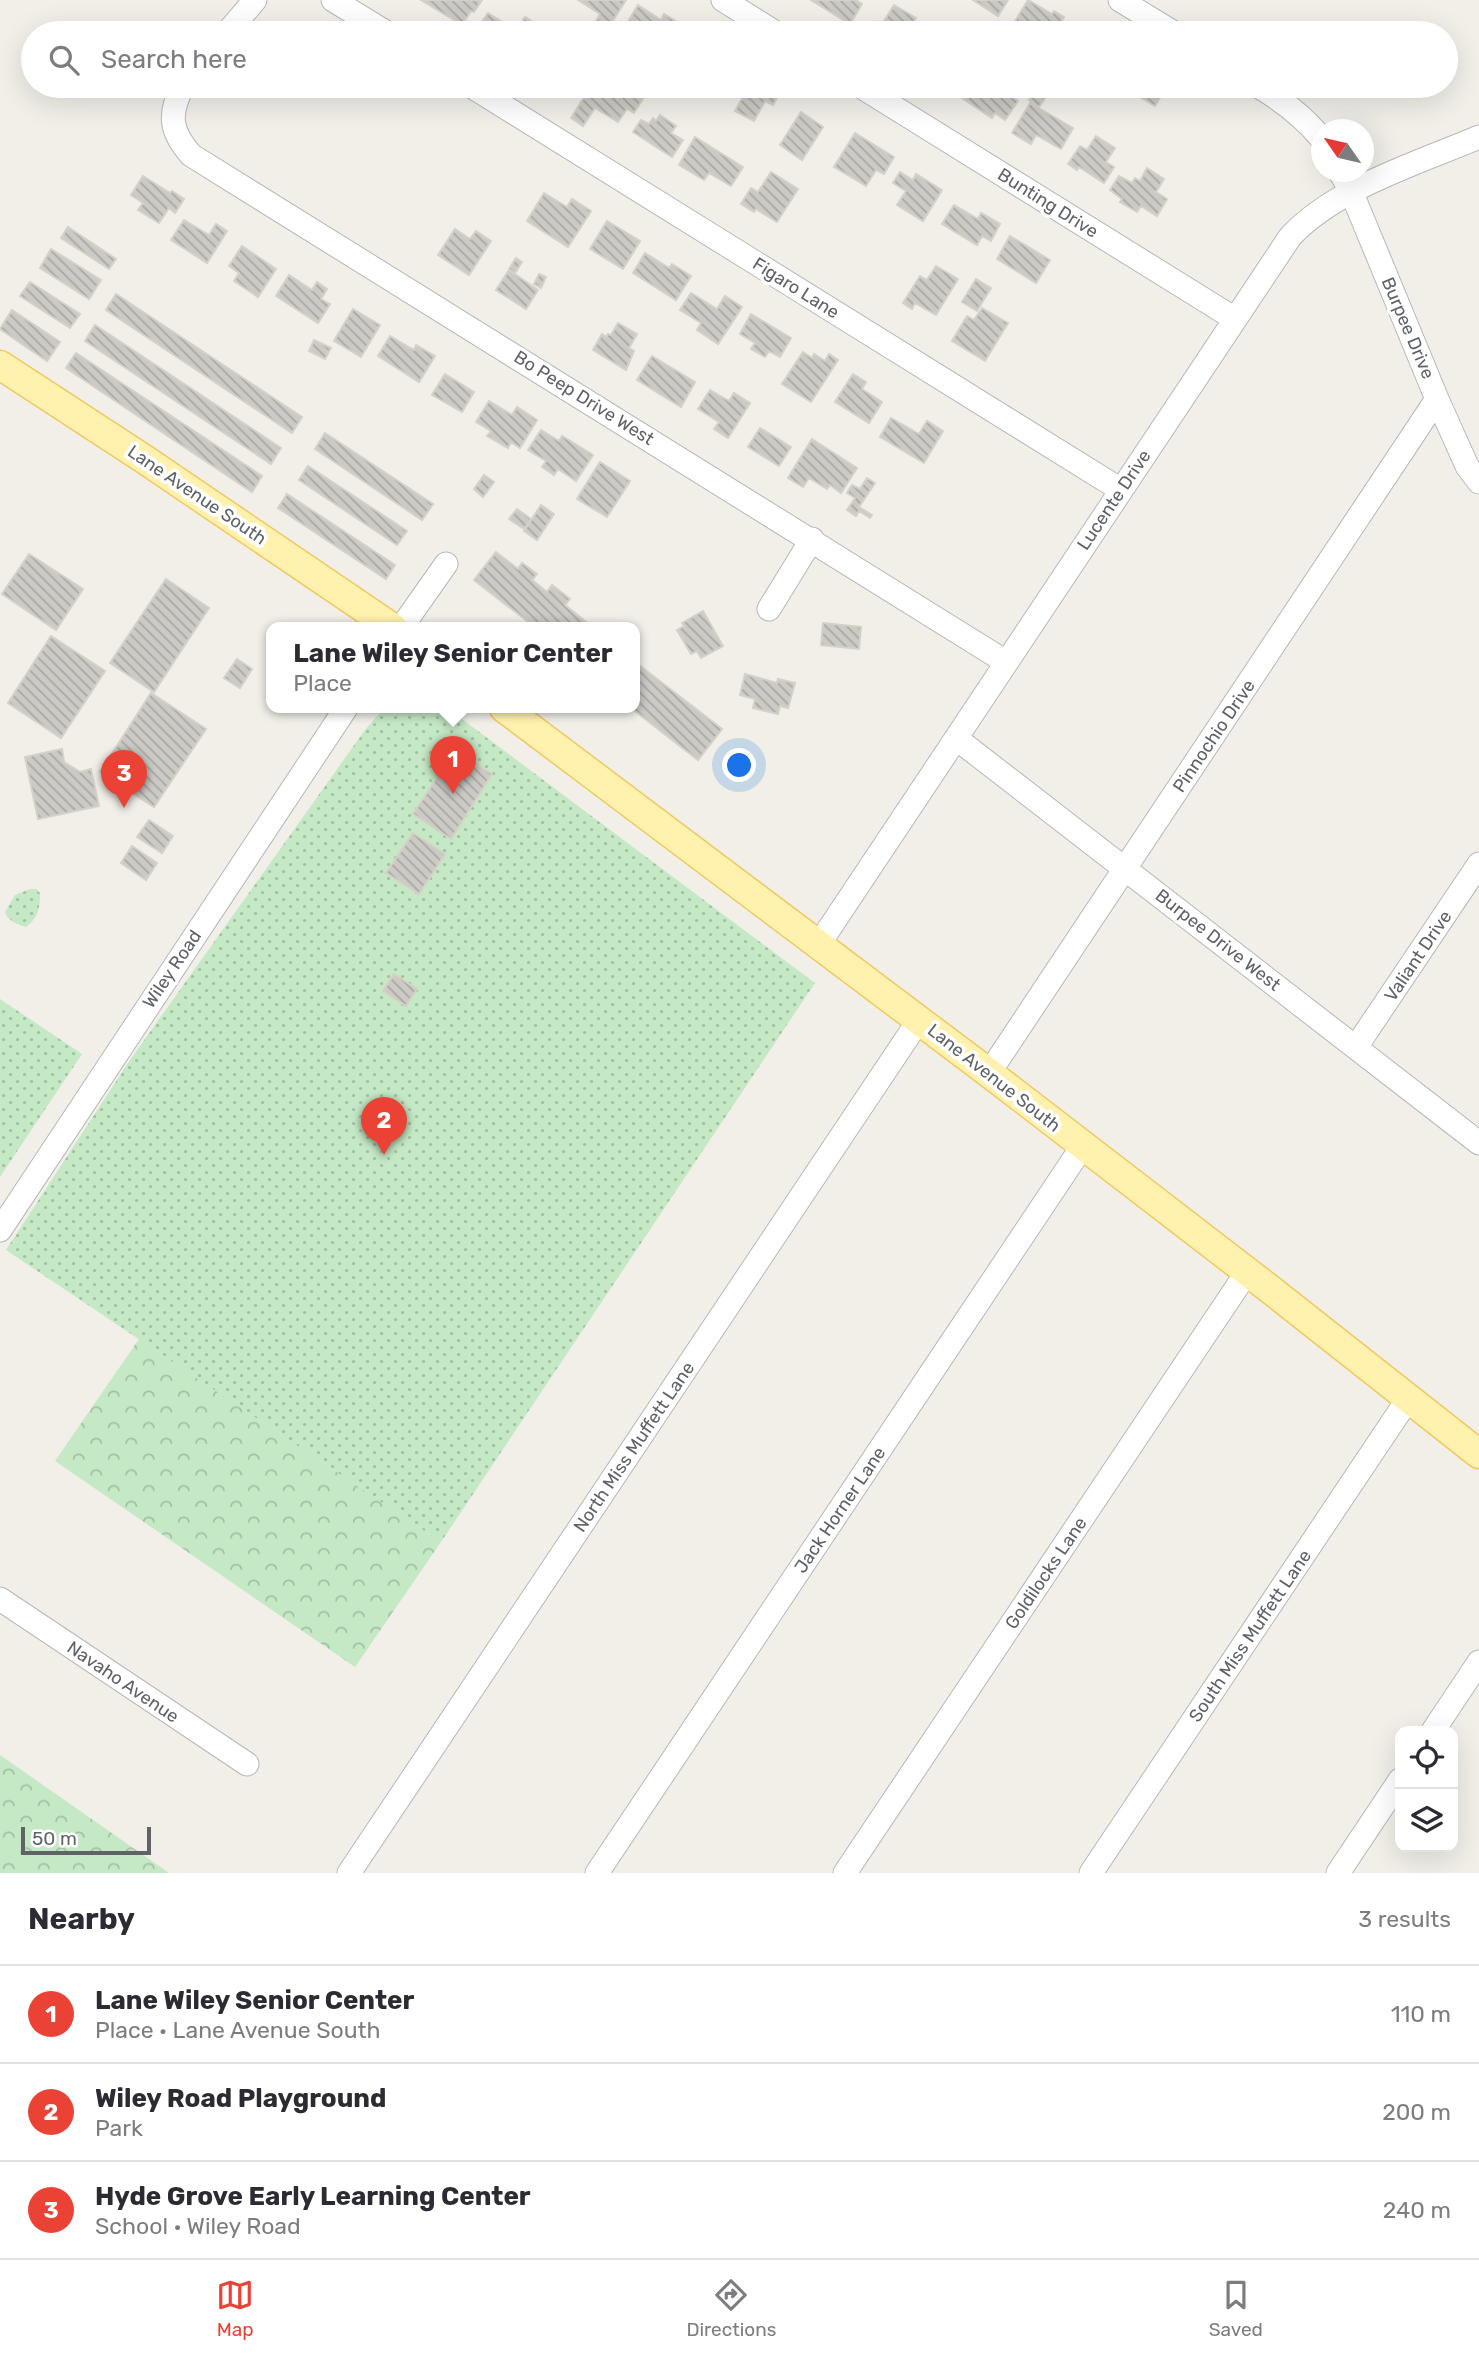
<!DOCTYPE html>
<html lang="en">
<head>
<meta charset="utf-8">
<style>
  body { margin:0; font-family:Rubik,sans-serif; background:#f2f2f3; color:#2b2b33 }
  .controls { position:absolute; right:21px; bottom:21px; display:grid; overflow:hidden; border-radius:14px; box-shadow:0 7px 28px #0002 }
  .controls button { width:63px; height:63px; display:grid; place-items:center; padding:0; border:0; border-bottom:2px solid #e1e1e2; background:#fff; color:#2b2b33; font:35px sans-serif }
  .compass { position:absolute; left:1311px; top:119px; width:63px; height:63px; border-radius:50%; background:#fff; box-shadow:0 7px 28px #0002; rotate:304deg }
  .scale { position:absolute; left:21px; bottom:18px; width:130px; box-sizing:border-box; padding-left:7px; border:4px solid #5f6368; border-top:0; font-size:19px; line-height:24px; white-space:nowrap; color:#5f6368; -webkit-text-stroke:5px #fff; paint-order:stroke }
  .you { position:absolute; left:740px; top:766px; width:24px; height:24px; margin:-18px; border:5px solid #fff; border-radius:50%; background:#1a73e8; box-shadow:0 0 0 10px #1a73e833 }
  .badge { display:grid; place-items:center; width:46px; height:46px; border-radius:50%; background:#ea4335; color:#fff; font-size:23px; font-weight:700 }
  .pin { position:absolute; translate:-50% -58px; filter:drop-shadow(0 2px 4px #0008) }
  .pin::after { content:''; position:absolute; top:37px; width:24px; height:21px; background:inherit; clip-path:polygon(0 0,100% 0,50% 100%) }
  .popup { position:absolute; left:266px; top:622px; width:374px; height:91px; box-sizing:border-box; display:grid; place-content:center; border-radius:14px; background:#fff; filter:drop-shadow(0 2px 5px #0005); font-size:23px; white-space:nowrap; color:#7c7c81 }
  .popup b { font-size:26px; color:#2b2b33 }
  .popup::after { content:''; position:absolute; left:50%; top:100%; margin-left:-14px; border:14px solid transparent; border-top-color:#fff }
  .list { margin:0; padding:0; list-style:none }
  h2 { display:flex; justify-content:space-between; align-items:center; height:91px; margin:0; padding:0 28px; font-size:30px }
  h2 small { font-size:23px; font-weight:400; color:#7c7c81 }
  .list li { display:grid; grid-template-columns:46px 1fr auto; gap:21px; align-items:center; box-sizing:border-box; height:98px; padding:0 28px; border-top:2px solid #e1e1e2 }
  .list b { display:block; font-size:26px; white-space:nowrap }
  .list p { margin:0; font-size:23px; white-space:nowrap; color:#7c7c81 }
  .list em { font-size:23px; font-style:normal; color:#7c7c81 }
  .icon { flex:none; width:38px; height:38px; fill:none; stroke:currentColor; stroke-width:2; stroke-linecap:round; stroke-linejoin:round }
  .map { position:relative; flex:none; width:1479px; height:1873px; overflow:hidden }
  .search { position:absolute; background:#fff; box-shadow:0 7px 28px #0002; left:21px; right:21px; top:21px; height:77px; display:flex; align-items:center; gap:18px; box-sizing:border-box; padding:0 24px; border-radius:38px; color:#7c7c81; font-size:26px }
  .sheet { height:385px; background:#fff }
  nav { display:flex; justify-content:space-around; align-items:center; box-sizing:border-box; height:98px; border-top:2px solid #e1e1e2; background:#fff; font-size:19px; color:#7c7c81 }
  nav a { display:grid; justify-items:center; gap:4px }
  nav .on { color:#ea4335 }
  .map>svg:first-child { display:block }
  .forest { fill:url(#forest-crowns) }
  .park { fill:url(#park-dots) }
  .building { fill:url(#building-back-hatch); stroke:#d6d1c6; stroke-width:2 }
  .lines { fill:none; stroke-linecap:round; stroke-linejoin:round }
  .minor-casing { stroke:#b5b8bc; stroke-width:25 }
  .major-casing { stroke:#f2c960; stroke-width:31 }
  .minor { stroke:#fff; stroke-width:23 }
  .major { stroke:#fff2af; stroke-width:28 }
  .labels { text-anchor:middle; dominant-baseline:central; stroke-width:7; stroke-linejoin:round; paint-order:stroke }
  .street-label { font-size:18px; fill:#5f6368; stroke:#fff }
</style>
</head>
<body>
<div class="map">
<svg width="1479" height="1873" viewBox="0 0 1479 1873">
  <defs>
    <pattern id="forest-crowns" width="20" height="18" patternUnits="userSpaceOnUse" patternTransform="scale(1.75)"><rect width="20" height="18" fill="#c5e8c5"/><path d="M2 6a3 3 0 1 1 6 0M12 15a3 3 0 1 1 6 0" fill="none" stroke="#a3c0a4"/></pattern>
    <pattern id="park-dots" width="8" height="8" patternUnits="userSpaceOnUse" patternTransform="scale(1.75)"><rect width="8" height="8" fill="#c5e8c5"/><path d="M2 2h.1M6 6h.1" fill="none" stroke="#a3c0a4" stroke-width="1.8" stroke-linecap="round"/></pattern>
    <pattern id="building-back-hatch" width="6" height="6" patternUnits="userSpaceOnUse" patternTransform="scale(1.75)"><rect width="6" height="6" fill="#cccac5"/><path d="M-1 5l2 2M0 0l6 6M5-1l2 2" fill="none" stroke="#a9a8a4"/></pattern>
  </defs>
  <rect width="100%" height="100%" fill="#f1efe8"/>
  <path class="forest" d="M139,1339L441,1542L355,1667L55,1461Z
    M0,1755L169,1873H0Z"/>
  <path class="park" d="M384,708H447L815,983L441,1542L6,1250L130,1060L365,730Z
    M30,889H36L40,893C40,908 38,918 26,927C18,925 7,920 5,912L15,895Z
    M0,999L82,1054L0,1177Z"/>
  <path class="building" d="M421,0H482L474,12L471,11L462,25Z
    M578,0H626L607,30L595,23L600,14Z
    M811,0H856L862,4L850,24Z
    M973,0H1008L998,16Z
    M1028,0L1052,14L1054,11L1064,17L1054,33L1044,31L1043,33H1013L1009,31Z
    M638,5L661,20L664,14L682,25L677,33H640L626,25Z
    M894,5L916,18L907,33H866L873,22L881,26Z
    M488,13L516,31L525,17L539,26L534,33H474Z
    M591,86H627L644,97L634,113L627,109L618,122L595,108L583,126L571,118Z
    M742,86H777L782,89L773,105L765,101L754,121L735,111L745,93L740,90Z
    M962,86H1010L1006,92L1018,101L1005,120L995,113L992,118L956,94Z
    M1039,86H1053L1039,107L1029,100Z
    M1121,86H1167L1155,106Z
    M1030,103L1073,128L1061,149L1036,135L1031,144L1012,133Z
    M801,112L823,127L802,160L780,145Z
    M660,115L676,126L671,133L683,140L672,157L633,132L641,120L649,124L653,118L656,121Z
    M855,133L894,157L884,174L876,170L866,186L834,167Z
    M1096,136L1115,148L1106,162L1114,167L1104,183L1079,167L1077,170L1068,164L1080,146L1087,150Z
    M695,137L743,167L731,186L709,173L704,180L679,165Z
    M1147,168L1164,179L1156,192L1167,199L1157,216L1141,206L1137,212L1120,202L1122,199L1110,190L1119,176L1132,183L1135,178L1140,181Z
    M771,172L798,189L777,222L756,209L754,212L741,204L751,188L758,192Z
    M900,172L913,180L916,174L942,190L923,221L897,205L906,191L893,183Z
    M143,176L170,193L172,191L184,199L175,213L169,208L159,223L138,210L143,203L131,195Z
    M544,193L567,207L572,199L591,211L568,247L527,221Z
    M954,205L978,219L981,213L1000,224L991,241L982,236L977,245L942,224Z
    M184,220L209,235L216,224L227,231L207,263L171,240Z
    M607,221L640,241L623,269L590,249Z
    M68,227L116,259L109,269L61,238Z
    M455,229L470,239L476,231L491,241L469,275L438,255Z
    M1010,236L1050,260L1036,283L997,259Z
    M242,246L276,269L258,297L234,281L239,273L229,266Z
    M51,249L101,280L89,299L40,268Z
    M645,253L669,268L672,264L691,276L676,300L633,273Z
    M516,258L522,262L515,273L509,269Z
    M936,266L958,279L936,315L915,303L912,309L903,303L920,276L927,280Z
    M509,270L538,290L526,309L496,290Z
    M539,274L546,277L541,288L534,284Z
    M289,275L312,290L317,282L327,289L321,299L330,304L318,323L276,296Z
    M976,279L991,288L977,311L962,302Z
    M30,282L80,314L70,328L20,296Z
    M691,293L717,309L725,296L742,307L718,344L697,330L701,323L680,310Z
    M116,294L302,417L292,433L106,310Z
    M982,308L1008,323L985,361L952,341L967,316L974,320Z
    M353,309L380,325L361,357L334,341Z
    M12,310L60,342L47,361L0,329Z
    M751,314L791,338L780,357L769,351L765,357L751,349L755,343L740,334Z
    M618,323L637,334L629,348L634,351L626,370L593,350L602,334L606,337L608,334L611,335Z
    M95,325L281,448L271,464L85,341Z
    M390,336L414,350L416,345L435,356L419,382L378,356Z
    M314,340L331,348L325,359L309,351Z
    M803,352L812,358L814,354L825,361L829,354L838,360L811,402L782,384Z
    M76,353L262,476L252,492L66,368Z
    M652,356L695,382L681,407L637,380Z
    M445,374L474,392L462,412L432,395Z
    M853,374L866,382L862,389L882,402L869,423L835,402Z
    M710,390L729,401L734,393L750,403L728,438L714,429L719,422L698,409Z
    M489,401L512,415L517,407L537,420L520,448L511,442L508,448L487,436L491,431L476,422Z
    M891,418L919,434L927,421L943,431L924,463L880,437Z
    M760,428L791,447L779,466L748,447Z
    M541,430L559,441L562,436L593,455L576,481L558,469L554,475L542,467L546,461L528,450Z
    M325,433L433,504L422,520L315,449Z
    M812,439L857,468L841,493L830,485L827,489L809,478L803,487L788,478Z
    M600,462L630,481L607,517L577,499Z
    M308,466L407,531L397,545L299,480Z
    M484,475L494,482L483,497L474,489Z
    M867,478L875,483L859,507L872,515L870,518L859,511L856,516L847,510L855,498L847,493L852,485L860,489Z
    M287,494L395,565L386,579L278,508Z
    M541,505L554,514L537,540L524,531Z
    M517,509L531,519L524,529L509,519Z
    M496,552L518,569L522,563L537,574L532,580L547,592L552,585L570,599L565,605L594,628H536L474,580Z
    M29,554L83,589L56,630L2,594Z
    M166,579L209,608L154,692L110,663Z
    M703,611L723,646L701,658L697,651L691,654L677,630L684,626L682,623Z
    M823,623L861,627L859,649L821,645Z
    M51,636L105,671L61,738L8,703Z
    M237,659L252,669L240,688L224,678Z
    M635,662L722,729L698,760L631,708H635Z
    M745,674L777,683L778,679L795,683L788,708L780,706L778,714L753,708L755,699L740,695Z
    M151,693L206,729L154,807L100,772Z
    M62,749L64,762L80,772L91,769L99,806L38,819L25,757Z
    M455,750L492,774L451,839L413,814Z
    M149,820L173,836L162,853L137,837Z
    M413,833L445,854L419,894L386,873Z
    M132,846L157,863L146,880L121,863Z
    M394,974L417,989L406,1006L383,991Z"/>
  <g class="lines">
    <g class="minor-casing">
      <path id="minor" d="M333,0L387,33
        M723,0L776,33
        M1120,0L1174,33
        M227,33L255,0
        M183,86C168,114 170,131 191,155L1006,662
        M471,86L1121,490
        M860,86L1235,319
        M1258,86C1283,101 1303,116 1322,139
        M1340,172L1351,191L1437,399L1467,466L1479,482
        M769,609L812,539
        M401,628L446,564
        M957,739L1479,1143
        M819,944L1290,237C1335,188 1418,163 1479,137
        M1356,1047L1479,864
        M989,1073L1437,399
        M0,1230L346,708
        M0,1599L247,1764
        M1433,1731L1479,1662
        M349,1873L919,1020
        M597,1873L1082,1147
        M845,1873L1247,1272
        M1091,1873L1408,1399
        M1338,1873L1400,1780"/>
    </g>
    <g class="major-casing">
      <path id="major" d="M0,365L144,459L393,628
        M504,708L989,1073L1271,1290L1479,1454"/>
    </g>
    <use href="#minor" class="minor"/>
    <use href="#major" class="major"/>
  </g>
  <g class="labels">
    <g class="street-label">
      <text transform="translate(1048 203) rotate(32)">Bunting Drive</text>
      <text transform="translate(796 288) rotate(32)">Figaro Lane</text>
      <text transform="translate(1408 328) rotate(67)">Burpee Drive</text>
      <text transform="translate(584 398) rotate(32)">Bo Peep Drive West</text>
      <text transform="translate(197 495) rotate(34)">Lane Avenue South</text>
      <text transform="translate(1114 500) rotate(-56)">Lucente Drive</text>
      <text transform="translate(1214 736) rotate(-56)">Pinnochio Drive</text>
      <text transform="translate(1218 940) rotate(38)">Burpee Drive West</text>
      <text transform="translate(1418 956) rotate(-56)">Valiant Drive</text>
      <text transform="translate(172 969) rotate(-56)">Wiley Road</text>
      <text transform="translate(994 1078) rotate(38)">Lane Avenue South</text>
      <text transform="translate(634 1447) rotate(-56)">North Miss Muffett Lane</text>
      <text transform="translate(840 1510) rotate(-56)">Jack Horner Lane</text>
      <text transform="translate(1046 1573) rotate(-56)">Goldilocks Lane</text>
      <text transform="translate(1250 1636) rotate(-56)">South Miss Muffett Lane</text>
      <text transform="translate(123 1682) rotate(34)">Navaho Avenue</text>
    </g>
  </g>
</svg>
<div class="controls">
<button><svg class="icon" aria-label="locate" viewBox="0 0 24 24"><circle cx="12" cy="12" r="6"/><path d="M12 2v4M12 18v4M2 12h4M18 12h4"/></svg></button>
<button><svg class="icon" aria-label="layers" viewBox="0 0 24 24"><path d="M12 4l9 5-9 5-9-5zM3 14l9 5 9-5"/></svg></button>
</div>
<svg class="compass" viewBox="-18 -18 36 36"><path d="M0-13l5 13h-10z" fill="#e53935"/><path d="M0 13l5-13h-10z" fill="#7c7c81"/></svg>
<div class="scale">50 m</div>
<div class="you"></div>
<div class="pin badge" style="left:453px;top:794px">1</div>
<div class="popup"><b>Lane Wiley Senior Center</b>Place</div>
<div class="pin badge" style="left:384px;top:1155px">2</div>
<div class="pin badge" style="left:124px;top:808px">3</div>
<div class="search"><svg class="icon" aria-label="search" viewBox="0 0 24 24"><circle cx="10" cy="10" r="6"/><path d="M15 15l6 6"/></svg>Search here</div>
</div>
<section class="sheet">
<h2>Nearby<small>3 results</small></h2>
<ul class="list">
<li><span class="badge">1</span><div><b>Lane Wiley Senior Center</b><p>Place · Lane Avenue South</p></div><em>110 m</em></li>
<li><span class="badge">2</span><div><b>Wiley Road Playground</b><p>Park</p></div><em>200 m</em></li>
<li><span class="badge">3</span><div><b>Hyde Grove Early Learning Center</b><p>School · Wiley Road</p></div><em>240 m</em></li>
</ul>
</section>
<nav>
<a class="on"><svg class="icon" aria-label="map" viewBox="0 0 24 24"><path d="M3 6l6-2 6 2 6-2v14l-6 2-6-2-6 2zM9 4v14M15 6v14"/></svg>Map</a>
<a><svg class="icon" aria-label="directions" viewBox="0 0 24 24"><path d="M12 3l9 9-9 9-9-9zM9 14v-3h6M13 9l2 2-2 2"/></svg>Directions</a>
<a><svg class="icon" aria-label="saved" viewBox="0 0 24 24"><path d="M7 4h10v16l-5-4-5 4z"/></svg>Saved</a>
</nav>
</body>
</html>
